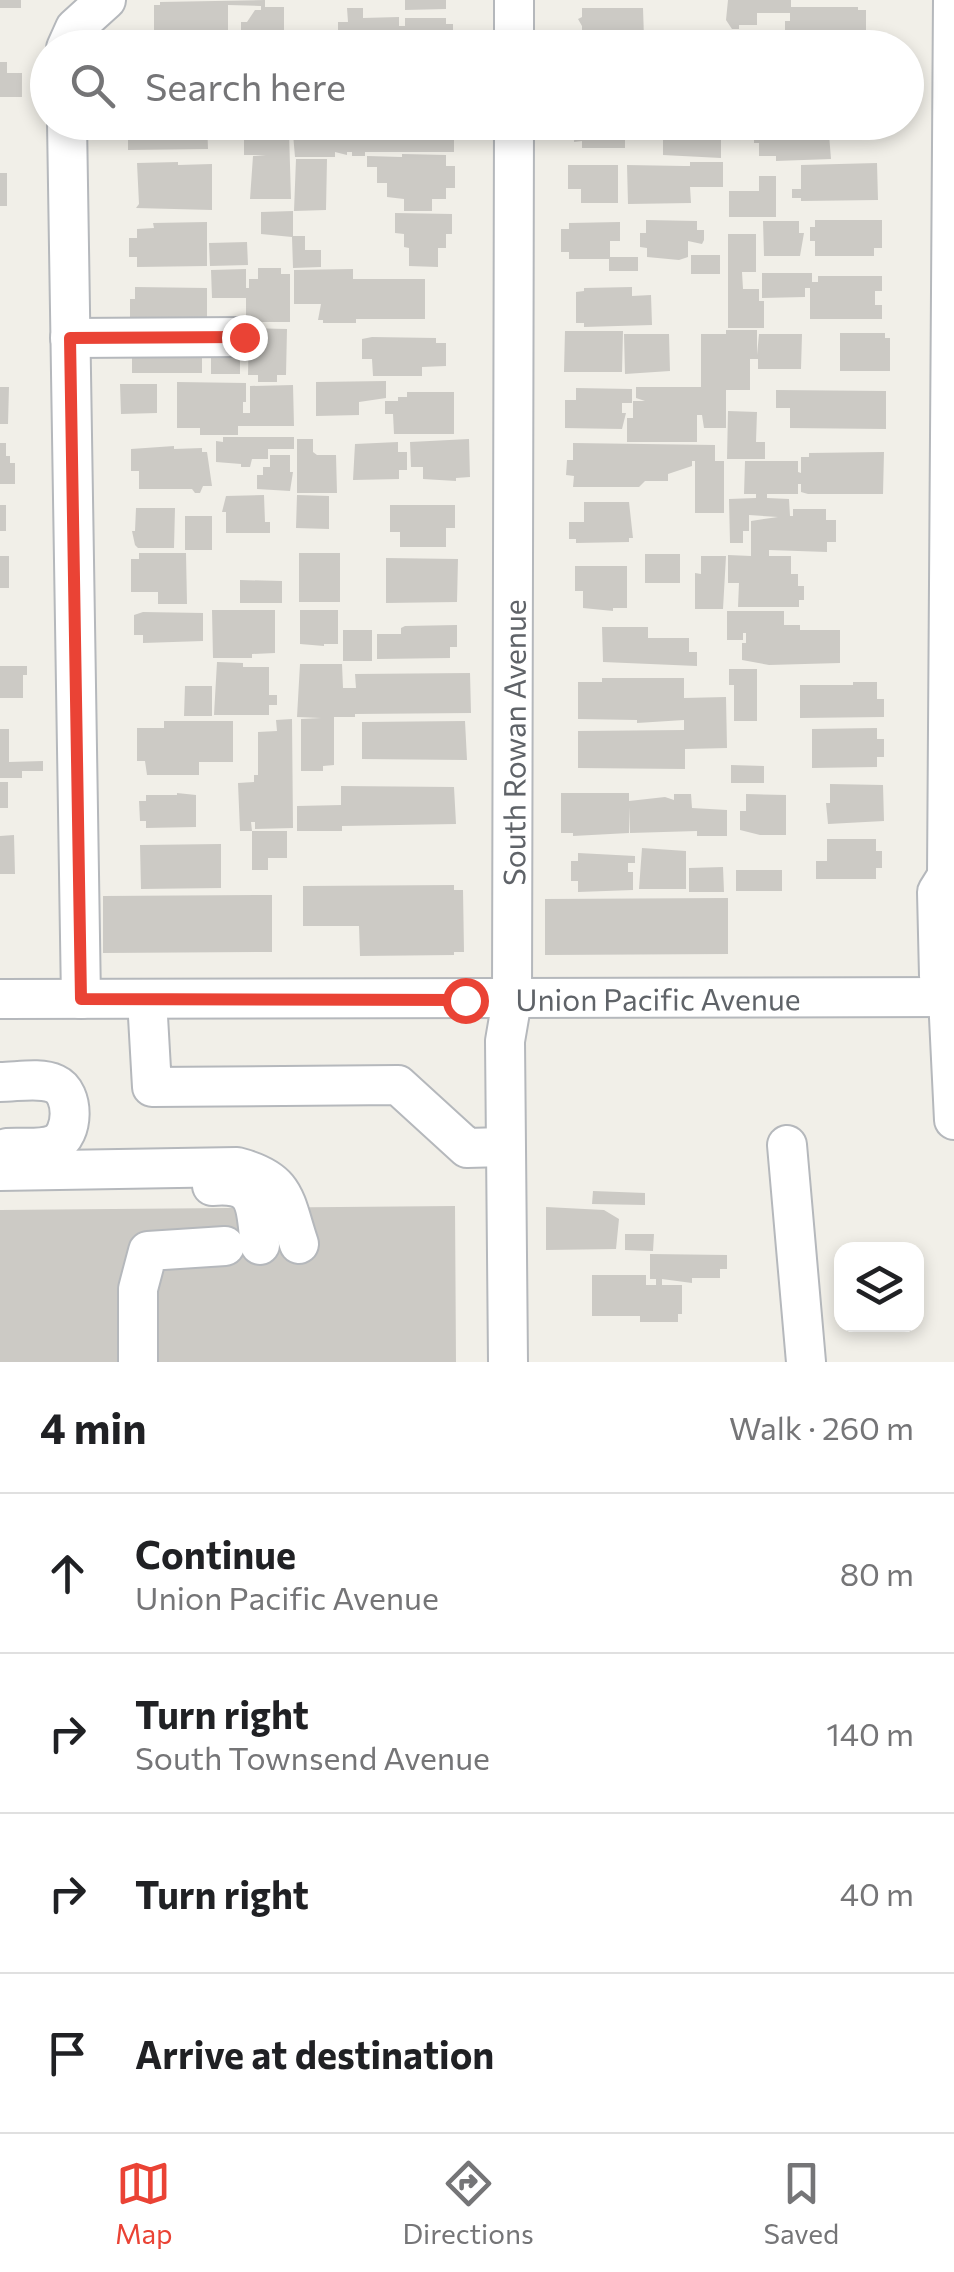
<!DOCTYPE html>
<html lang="en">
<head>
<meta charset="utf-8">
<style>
  body { margin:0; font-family:Commissioner,sans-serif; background:#f6f6f6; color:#202124 }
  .controls { position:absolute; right:30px; bottom:30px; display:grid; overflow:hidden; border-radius:20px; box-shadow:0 5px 15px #0003 }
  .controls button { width:90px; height:90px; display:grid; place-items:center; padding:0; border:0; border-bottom:2px solid #e0e0e0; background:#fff; color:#202124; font:50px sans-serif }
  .stop { position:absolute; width:30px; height:30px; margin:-22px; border:8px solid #ea4335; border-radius:50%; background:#fff }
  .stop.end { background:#ea4335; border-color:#fff; box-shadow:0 2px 10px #0008 }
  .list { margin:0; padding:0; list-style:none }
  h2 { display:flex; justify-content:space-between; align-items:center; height:130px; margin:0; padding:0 40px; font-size:42px }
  h2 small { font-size:32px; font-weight:400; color:#757577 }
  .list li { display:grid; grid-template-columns:65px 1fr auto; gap:30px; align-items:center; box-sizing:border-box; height:160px; padding:0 40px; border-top:2px solid #e0e0e0 }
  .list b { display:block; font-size:38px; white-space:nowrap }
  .list p { margin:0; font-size:32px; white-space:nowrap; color:#757577 }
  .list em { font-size:32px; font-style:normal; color:#757577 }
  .icon { flex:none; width:55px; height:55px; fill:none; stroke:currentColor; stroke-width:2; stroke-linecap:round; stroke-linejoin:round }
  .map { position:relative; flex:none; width:954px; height:1362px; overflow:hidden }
  .search { position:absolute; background:#fff; box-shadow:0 5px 15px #0003; left:30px; right:30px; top:30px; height:110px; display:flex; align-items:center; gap:25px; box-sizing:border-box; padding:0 35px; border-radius:55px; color:#757577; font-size:38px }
  .sheet { height:770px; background:#fff }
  nav { display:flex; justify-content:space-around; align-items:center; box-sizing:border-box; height:140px; border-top:2px solid #e0e0e0; background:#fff; font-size:28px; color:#757577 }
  nav a { display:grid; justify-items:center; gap:5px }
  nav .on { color:#ea4335 }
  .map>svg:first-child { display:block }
  .building { fill:#cccac5 }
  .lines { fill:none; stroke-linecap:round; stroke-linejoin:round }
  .minor-casing { stroke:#b5b8bc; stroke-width:42 }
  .minor { stroke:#fff; stroke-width:38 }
  .route { stroke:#ea4335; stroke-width:12 }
  .labels { text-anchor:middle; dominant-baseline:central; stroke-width:9; stroke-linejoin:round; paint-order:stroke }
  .street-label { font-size:30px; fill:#5f6368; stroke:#fff }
</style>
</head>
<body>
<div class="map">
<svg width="954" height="1362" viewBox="0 0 954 1362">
  <rect width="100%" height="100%" fill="#f1efe8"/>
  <path class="building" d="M0,0H21V8H0Z
    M265,0V7H284V41L241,40V22H247L255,10H261V6L228,5V40H205V35H160V32H154V5H160V2Z
    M405,0H446V9L405,10Z
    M728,0H791V7H858V10H866V42H858V46H813V42H790V32H785V21H790V13H757V25H739V29H732L726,20Z
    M347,8H363V18L399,17V26H405V18H446V24H453V35H446V41H338V22H348Z
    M582,8H643L644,38L624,39V44H582V26L578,19L582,17Z
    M0,62H7V73H22V97H0Z
    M128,122H207L208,149L128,150Z
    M244,122H272V132H289L291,199H250L253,156L266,155H244Z
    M292,122H454V152H365V156H352V152H347V155L335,152V157H295Z
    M575,122H632V132H625V148H582V141L574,142Z
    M663,122H721V158L663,155Z
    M726,122H751V128H740V136L726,137Z
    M759,122H780V125L828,122L831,159L776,161V156H759V143H754V124Z
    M402,154L446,155V166H455V188H446V199H432V211H404V199L387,197V183H377V167H367V156L402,157Z
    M296,159H327L326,210L294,211Z
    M178,162V165L212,164V210L136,208L139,204L137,163Z
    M690,162H723V187H690L691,203L628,204L627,165L684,166H690Z
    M877,163L878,200L801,201V198H792V189H801V165Z
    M568,165H618V203H581V189H568Z
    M0,173H7V206H0Z
    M759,176H776V217H729V191H759Z
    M293,211V236H305V250H321V267L293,268L292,237L261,234V212Z
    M395,213L452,214V234H446V248H438V267L409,266V248L404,247V234L395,233Z
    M646,220L697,221V230H704V240L702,244L688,241V257L679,260L647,257V248L640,247V233H646Z
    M815,220H882V248H874V256H815V241H810V227H815Z
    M763,221H799V233H804L800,256H764Z
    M207,222V266L137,267V257H129V238H137V229L154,228L153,223Z
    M620,222V241H610V257H638V271H609V259H569V252H561V229H569V223Z
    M728,234H756V272H742L743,289H759V301H764V328H728Z
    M247,242L248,265L210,266L209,243Z
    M691,255H720V274H691Z
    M258,268H281V274H290V322H246V298H212L211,270L246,269V288H249V279H258Z
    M353,269V279H425V319H356V323H323V320H318L321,304H294V270Z
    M762,273H812V282H818V276H882V291H875V305H882V319H810V288H805V297L762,298Z
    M135,287L207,288V321L130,322V299H135Z
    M632,287V296L651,295L652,325L584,327V323H576V292L584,291V288Z
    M249,328L287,329L286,375H277V382H258V375H248Z
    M726,330H757V355L759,334H802L801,369H758V359H750V390H726V428H704L702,415H697V442H627V418H633V401H645L636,398V387H701V334H726Z
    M565,331H623L622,372H564Z
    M840,333H885V338H890V371H840Z
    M624,334H669L670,371L625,374Z
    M372,337L436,338V343H446V366L422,367V376H373L372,359H362V339Z
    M202,347V373H132V348Z
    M211,358H240V374H211Z
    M386,381V398L359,402V415L316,416V382Z
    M177,382L246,383V402H243V413H250V386L293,385L294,426H238V435H200V428H177Z
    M120,384H157V413L121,414Z
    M0,387H9L8,424H0Z
    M576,388L632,389V403H622V413H626L622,429L565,428V400H576Z
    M776,390L886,391V429L790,428V408H776Z
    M407,392H454V434H394L393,414H385V401H398V397H407Z
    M728,411L757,412L756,442H765V459H727Z
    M223,437H294V449H268V459H252L250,467H241V464L216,462V441L223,442Z
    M297,439H313V452L317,455H336L337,493H297Z
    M469,439L470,477L456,478V481L423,479V467H411L410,442Z
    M398,442V452H407V470H399V479L353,480L355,444Z
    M0,443H6V456H10V463H15V484H0Z
    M573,443L715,445V461H724V513H695V461H692V466L668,474V481H645L639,487H573L574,476L566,475L567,460H573Z
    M174,446V449L202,448V452H207L212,486H203L200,493H195L192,489H139V471H131V449Z
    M884,452L883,494H808L801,492V484H798V494H767V498L789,499L790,516H793V509H826V520H836V542H827V552L769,550V556H791V574H798V586H804V600H799V607H738L739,583H728V555L751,556V521L778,517L749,515V531H743V543H730L729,499L756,498V494H744L745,461H798V472L801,473V457H809V453Z
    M270,455H290V472H293L290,491L257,489V475H263V467H270Z
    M264,495L265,522H270V533H226V512H222L226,496Z
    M297,495L329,496V529L296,528Z
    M584,502H629L633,538H629V542L576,543V539H569V522H584Z
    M0,505H6V531H0Z
    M390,505H455V528H446V547H400V532H390Z
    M136,508H175L174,548H138L135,545L132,531H135Z
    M185,516H212V550H185Z
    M139,553H186L187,604H158V592H131V559H139Z
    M299,553H340V602H299Z
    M645,554H680V583H645Z
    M0,556H9V588H0Z
    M701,556H726L723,609H695V573L701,574Z
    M386,558L458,559L457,602L386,603Z
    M575,566H627V608H613V611L583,608V591H575Z
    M240,580L282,581V603H240Z
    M212,610H275V653L252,654V658H213Z
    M300,610H338V644H324V646L300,644Z
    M727,611H784V625H800V630H840V663L769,665L742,660V643H746V633H743V640H727Z
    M143,612L203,613V641L143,643V635H134V615Z
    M457,625V647H450V658L377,659V634H401V628L405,626Z
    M602,627H648V638H689V652H697V666L603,662Z
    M343,630H372V661H343Z
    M217,662L243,663V667H269V695H277V705H269V715H214Z
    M300,664H342L343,688H356L355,674L470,673L471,713L355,714V717H334V765L323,766V771H301V719L321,718L297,717Z
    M0,666H27V675H23V698H0Z
    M729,669H757V721H734V685H729Z
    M602,678H684V698L726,697L727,748L685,749V769L578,768V731L684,730V720L637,723V720L578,719V682H602Z
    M853,682H877V699H884V717L800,718V685H853Z
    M185,686H212V716H184Z
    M292,719L293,828L255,829V822H251L252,831H240L238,783L254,782V775H258V732L277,731L276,720Z
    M164,721H233V762H199V775H147L145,761H137V728H164Z
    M465,721L467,760L362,759V722Z
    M877,728V739H884V757H877V767L812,768V729Z
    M0,729H9V762L43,761V771H22V778H0Z
    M731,765L764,766V783H731Z
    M0,782H8V808H0Z
    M830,784L883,785L884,821L828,824L826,803H830Z
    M341,786L454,787L456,824L342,826V831H297V806L341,805Z
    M177,793L196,795V827L146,828V821H140L139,801H146V795H177Z
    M561,793H629V801L665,797L674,800V794H691L692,808L727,810V836H697V831L630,833V807L629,833L573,836V833H561Z
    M746,794L786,795V835H760L740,830V811H746Z
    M252,831H287V858H268V870H252Z
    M14,835L15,874H0V836Z
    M827,839H876V851H882V868H876V879H816V861H827Z
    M221,844V888L141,889L140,845Z
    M642,848L686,851V889H639Z
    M578,853L635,856V863H628V872H633V890L578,892V881H571V861H578Z
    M723,867L724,892H689V868Z
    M736,870H782V891H736Z
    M454,885V890H463L464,952H454V955L360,956L359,926H303V886Z
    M272,895V952L103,953V896Z
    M728,898V954L545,955V899Z
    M593,1191L645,1193V1205L592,1204Z
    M455,1206L456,1362H0V1210Z
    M546,1207L604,1210L619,1219L616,1249L546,1250Z
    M625,1234H654L653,1251L625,1250Z
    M650,1254L727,1255V1269H720V1278H692V1283L662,1279V1285H682V1314H678V1322H640V1316H592V1275H646V1285H656V1279H650Z"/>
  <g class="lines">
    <g class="minor-casing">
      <g id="minor">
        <path d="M953,0L947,876L954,891"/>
        <path d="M66,48L75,28L106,0"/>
        <path d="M514,48V0"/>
        <path d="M67,122L81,999"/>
        <path d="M70,338L244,337"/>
        <path d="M947,876L937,892L939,976L948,997"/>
        <path d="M954,981L948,997L954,1120"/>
        <path id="s1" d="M0,999L954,997"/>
        <path d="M147,999L152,1087L398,1085L467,1148L504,1147"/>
        <path d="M0,1082C17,1082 40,1077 55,1084C75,1093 74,1135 55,1144C42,1150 22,1147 7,1148"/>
        <path d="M787,1145L806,1362"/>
        <path d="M0,1171L237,1167C287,1180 284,1199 299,1244"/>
        <path d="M212,1186C260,1182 255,1207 260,1245"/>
        <path d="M138,1362V1289L148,1251L225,1246"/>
        <path id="s2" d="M508,1362L505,1041L512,1000L514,122"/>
      </g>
    </g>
    <use href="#minor" class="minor"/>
  </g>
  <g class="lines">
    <path class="route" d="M244,337L70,338L81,999L465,1000"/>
  </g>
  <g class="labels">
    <g class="street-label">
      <text stroke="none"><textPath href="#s2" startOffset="620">South Rowan Avenue</textPath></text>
      <text stroke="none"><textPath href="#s1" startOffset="658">Union Pacific Avenue</textPath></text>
    </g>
  </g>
</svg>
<div class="controls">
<button><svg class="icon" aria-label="layers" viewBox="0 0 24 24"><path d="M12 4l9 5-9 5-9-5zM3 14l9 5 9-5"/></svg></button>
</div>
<div class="stop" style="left:465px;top:1000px"></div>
<div class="stop end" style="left:244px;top:337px"></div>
<div class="search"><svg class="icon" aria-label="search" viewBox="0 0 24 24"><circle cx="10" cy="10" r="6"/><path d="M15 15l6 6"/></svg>Search here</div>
</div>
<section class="sheet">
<h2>4 min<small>Walk · 260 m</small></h2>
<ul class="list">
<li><svg class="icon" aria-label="ahead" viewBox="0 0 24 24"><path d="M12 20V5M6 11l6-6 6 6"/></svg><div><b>Continue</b><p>Union Pacific Avenue</p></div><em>80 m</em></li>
<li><svg class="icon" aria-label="right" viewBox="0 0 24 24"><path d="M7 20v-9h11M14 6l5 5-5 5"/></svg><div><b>Turn right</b><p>South Townsend Avenue</p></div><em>140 m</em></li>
<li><svg class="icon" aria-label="right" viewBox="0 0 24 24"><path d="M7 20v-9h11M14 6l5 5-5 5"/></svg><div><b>Turn right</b></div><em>40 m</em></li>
<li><svg class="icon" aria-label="arrive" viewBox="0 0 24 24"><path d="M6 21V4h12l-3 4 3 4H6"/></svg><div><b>Arrive at destination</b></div></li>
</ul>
</section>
<nav>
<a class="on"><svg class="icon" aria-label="map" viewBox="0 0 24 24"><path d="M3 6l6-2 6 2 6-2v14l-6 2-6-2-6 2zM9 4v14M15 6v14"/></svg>Map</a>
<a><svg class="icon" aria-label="directions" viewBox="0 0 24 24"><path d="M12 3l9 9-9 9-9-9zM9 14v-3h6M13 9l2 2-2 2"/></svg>Directions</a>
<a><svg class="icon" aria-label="saved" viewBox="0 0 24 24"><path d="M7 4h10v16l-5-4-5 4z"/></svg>Saved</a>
</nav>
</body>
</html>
